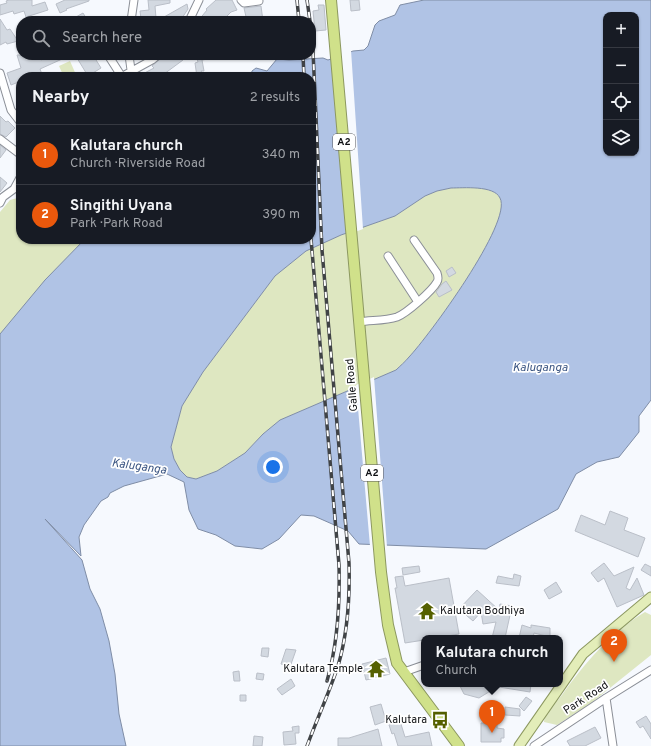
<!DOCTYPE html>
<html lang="en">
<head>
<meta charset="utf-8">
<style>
  body { margin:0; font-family:Overpass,sans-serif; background:#20242c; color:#f1f3f6 }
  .controls { position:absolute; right:12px; top:12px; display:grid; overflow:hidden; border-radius:8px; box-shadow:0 1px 3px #0004 }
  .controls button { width:36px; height:36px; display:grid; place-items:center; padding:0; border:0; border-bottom:1px solid #363941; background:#171b24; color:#f1f3f6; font:20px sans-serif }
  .you { position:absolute; left:273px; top:467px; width:14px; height:14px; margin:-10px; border:3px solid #fff; border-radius:50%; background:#1a73e8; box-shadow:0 0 0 6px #1a73e833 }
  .badge { display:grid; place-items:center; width:26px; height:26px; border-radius:50%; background:#ea580c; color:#fff; font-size:13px; font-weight:700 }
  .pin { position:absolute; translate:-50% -33px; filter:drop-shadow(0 1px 2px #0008) }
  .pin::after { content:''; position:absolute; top:21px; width:14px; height:12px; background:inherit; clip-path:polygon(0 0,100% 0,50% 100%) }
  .popup { position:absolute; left:421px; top:635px; width:142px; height:52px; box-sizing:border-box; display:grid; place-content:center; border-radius:8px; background:#171b24; filter:drop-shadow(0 1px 3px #0005); font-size:13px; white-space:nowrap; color:#9ea1a6 }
  .popup b { font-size:15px; color:#f1f3f6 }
  .popup::after { content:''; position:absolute; left:50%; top:100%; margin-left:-8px; border:8px solid transparent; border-top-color:#171b24 }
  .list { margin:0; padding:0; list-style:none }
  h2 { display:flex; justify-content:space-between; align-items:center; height:52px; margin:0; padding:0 16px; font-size:17px }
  h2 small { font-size:13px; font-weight:400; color:#9ea1a6 }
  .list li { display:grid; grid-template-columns:26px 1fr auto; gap:12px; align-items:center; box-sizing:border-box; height:60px; padding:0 16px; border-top:1px solid #363941 }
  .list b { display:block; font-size:15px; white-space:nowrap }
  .list p { margin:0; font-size:13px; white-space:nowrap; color:#9ea1a6 }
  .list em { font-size:13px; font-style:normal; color:#9ea1a6 }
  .icon { flex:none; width:22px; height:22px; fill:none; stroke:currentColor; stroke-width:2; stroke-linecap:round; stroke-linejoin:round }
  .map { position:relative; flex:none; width:651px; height:746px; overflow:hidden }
  .search { position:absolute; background:#171b24; box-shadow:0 1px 3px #0004; left:16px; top:16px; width:300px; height:44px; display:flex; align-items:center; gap:10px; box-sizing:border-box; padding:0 14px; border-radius:16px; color:#9ea1a6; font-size:15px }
  .panel { position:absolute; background:#171b24; box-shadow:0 1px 3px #0004; left:16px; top:72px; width:300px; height:172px; border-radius:16px }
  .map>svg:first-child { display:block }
  .green { fill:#dee7c1 }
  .water { fill:#b0c3e5; stroke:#7f8da6; fill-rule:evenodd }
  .pier { fill:#f6f9fe }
  .building { fill:#d3d9e1; stroke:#babfc8 }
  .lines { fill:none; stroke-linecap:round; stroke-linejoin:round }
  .minor-casing { stroke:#8b8f97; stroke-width:9 }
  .major-casing { stroke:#8c9860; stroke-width:11 }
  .highway-casing { stroke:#8c9860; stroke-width:12 }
  .minor { stroke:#fff; stroke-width:7 }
  .major { stroke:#e3edb9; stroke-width:9 }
  .highway { stroke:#d0e18a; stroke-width:10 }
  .rail-casing { stroke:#404346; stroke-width:3.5 }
  .rail { stroke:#fff; stroke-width:2; stroke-dasharray:6; stroke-linecap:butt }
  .labels { text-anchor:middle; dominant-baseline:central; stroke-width:3.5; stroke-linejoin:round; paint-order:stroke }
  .shield { fill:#fff; stroke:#565759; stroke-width:1 }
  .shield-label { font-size:10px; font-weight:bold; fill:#0d0f12 }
  .street-label { font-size:11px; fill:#0d0f12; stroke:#fff }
  .poi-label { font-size:11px; fill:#0d0f12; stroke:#fff; text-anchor:end }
  .water-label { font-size:12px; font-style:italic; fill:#3b5582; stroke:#fff }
</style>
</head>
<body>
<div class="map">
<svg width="651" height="746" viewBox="0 0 651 746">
  <rect width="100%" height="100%" fill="#f6f9fe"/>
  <path class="green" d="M70,61L77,77H64L59,66Z
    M451,188C463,188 494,185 500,198C513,222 428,337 409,357C405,362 400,366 396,370L280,420L263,434L245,453L217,471L196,479L187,477L180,470L174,459L171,447L182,406L203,372L275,276L306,251L341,235L395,216L425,196L437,191Z
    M21,197V239H86L0,335V212L10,200Z
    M645,612L651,615V655L590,704L557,725L544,722C546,706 553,707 562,695C585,663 610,633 645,612Z"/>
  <path class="water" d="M424,0H651V400L639,416V432L619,457L597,462L576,474L558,509L486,549L359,544L348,531L314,516L301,515L279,539L262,549L235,546L216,535L198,529L189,510L184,482L167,474L124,486L110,493L108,497L101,501L84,525L79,537L81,556L45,519L82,560L90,589L100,609L109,641L115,674L119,714L126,746H0V334L45,280L85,239H311V77H251L252,71L256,68L267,71L277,59L289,60L323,58L328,60L353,51L364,50L368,46L375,25L379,21L395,15L400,5ZM606,15H636V153H606ZM451,188C463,188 494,185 500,198C513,222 428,337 409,357C405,362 400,366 396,370L280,420L263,434L245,453L217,471L196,479L187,477L180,470L174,459L171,447L182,406L203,372L275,276L306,251L341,235L395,216L425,196L437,191Z"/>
  <path class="pier" d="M351,50L363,229L347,235L334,55Z
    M374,377L387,547L370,546L356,385Z"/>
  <path class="building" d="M9,0H32V6L45,2L48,10L26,17L24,11L14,14L13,11L0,15V5L7,3L6,1Z
    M65,0H89V1L66,9L67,10L60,13L56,4Z
    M148,0H170V3L155,6L156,18L141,19L140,11L149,10Z
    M216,0H232L237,10L231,12L222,21H198L207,10L206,9Z
    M350,0H359L360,10L351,11Z
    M187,4L188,9L180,21H157Z
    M318,5H324L326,30L315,31L313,11L319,10Z
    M261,6L263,21H247L244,8Z
    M83,13L88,21H69Z
    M0,19L7,30L10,29L18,41L7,44L6,42L0,45Z
    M17,55H39L41,60L54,55H71L40,69L43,77H21V81L11,85L7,73L21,68Z
    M82,55H93L101,68L88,76L77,58Z
    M165,55H179L183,60L160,77H137L154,68L152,66Z
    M196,55H214V58L202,60L204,71H201L206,77H197L195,63L198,62Z
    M0,116L6,122L8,121L15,128L6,137L0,134Z
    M0,145L6,150L0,158Z
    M0,177L7,183L0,192Z
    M452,267L456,273L449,277L446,271Z
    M446,281L452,290L439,297L436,292L442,284Z
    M610,511L628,518L624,530L645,538L638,557L575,531L581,515L605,525Z
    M604,563L614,576L634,567L626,588L630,590L637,578L644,595L617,607L604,578L598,582L591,573Z
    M645,564L651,567V576L641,570Z
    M419,566L420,572L403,575L402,568Z
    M514,574L521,576L519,586L496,583L498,576L513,579Z
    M403,576L405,586L449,578L459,634L435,638H424V640L405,643L395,588H397L395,577Z
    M556,582L562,592L549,599L544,590Z
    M477,590L499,610L500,604L512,606L505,638H492L496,622L483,624L481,612L473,621L459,609Z
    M522,625L531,628V625L550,628V637L534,633L533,638H519Z
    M262,648H269L268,657L261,656Z
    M286,649L296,650L290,667L281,664Z
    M386,658L390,674L366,680L362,664Z
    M239,671L240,681H234L233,672Z
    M257,673L264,674L263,680L256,679Z
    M291,679L295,686L282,695L277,689Z
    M459,684H494L492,690L479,698L464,694Z
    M499,684H531L530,692L499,687Z
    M240,695H246V701H240Z
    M526,697L532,701L524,711L519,706Z
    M381,704L386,721L375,725L370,707Z
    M505,707L520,709V716L505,715Z
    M486,711L497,712V728L504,729V738H501V742H481V723H485Z
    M646,716L651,724V739L643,726L640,728L636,722Z
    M400,721L405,737L429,732L432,746H398L394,733L392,734L389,725Z
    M299,726V733H295L296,744L284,745L283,732L293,731L292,727Z
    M595,727L601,738L585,746H570L567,741Z
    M378,729L382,746H338V738H349Z
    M254,736L263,737L262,746H253Z"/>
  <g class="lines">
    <g class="minor-casing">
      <path id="minor" d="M241,0L244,3L259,1L258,0
        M131,21L134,0
        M189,21L199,0
        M108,55L122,77
        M129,55L131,70
        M0,73L11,110L21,123
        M121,77L152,60L158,55
        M0,139L21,155
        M0,203L3,197L14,189L21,176
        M388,256L418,302
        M359,322C371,320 385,321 397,317C407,313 432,291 437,282C439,279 438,276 437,273L414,240
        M404,672L424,665
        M606,698L613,746
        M534,746L606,698L651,670"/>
    </g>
    <g class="major-casing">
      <path id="major" d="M519,746L583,654L651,597"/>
    </g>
    <g class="highway-casing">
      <path id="highway" d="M331,0L381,572L388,625L397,663L459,746"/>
    </g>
    <use href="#minor" class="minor"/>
    <use href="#major" class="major"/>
    <use href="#highway" class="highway"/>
    <g class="rail-casing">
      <path id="rail" d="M297,0L299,21
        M307,0L310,21
        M303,55L304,77
        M311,239L339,565C340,604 338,643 327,681
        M307,746C317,719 329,693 338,666C348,632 350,598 349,563L322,250L313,51L311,30"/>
    </g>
    <use href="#rail" class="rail"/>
  </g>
  <defs>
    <g id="temple-bare" transform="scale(1.38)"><path d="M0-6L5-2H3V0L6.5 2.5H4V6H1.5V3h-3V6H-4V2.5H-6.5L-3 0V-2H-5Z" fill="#556000" stroke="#fff" stroke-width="2.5" paint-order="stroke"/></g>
    <g id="bus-bare" transform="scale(1.38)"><path d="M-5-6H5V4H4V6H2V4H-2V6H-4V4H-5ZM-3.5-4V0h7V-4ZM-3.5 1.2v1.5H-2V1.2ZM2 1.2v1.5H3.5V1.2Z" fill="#556000" stroke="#fff" stroke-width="2.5" paint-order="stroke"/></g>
  </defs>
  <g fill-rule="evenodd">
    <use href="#temple-bare" x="427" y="611"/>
    <use href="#temple-bare" x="376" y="669"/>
    <use href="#bus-bare" x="440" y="720"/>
  </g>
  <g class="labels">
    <g class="shield">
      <rect x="333" y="134" width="22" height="16" rx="3"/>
      <rect x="361" y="465" width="22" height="16" rx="3"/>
    </g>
    <g class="shield-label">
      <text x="344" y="142">A2</text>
      <text x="372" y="473">A2</text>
    </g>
    <g class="street-label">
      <text transform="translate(352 385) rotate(-95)">Galle Road</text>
      <text transform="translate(586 698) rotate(-33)">Park Road</text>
    </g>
    <g class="poi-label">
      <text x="440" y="611" text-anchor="start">Kalutara Bodhiya</text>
      <text x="363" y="669">Kalutara Temple</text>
      <text x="427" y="720">Kalutara</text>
    </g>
    <g class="water-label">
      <text x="540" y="368">Kaluganga</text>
      <text transform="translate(139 467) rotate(8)">Kaluganga</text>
    </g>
  </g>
</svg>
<div class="controls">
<button>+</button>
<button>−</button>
<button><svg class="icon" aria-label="locate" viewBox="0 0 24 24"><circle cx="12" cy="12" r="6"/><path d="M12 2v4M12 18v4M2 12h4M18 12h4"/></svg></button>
<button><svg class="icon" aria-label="layers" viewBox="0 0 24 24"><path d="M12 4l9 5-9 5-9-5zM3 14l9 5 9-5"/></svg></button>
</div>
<div class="you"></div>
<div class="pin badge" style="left:492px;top:733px">1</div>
<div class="popup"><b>Kalutara church</b>Church</div>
<div class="pin badge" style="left:614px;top:662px">2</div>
<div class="search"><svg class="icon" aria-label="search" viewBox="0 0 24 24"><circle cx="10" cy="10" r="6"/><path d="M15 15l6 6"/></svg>Search here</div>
<section class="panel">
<h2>Nearby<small>2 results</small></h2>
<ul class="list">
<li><span class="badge">1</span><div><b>Kalutara church</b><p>Church · Riverside Road</p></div><em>340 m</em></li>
<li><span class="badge">2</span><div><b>Singithi Uyana</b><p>Park · Park Road</p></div><em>390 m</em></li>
</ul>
</section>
</div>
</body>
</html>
